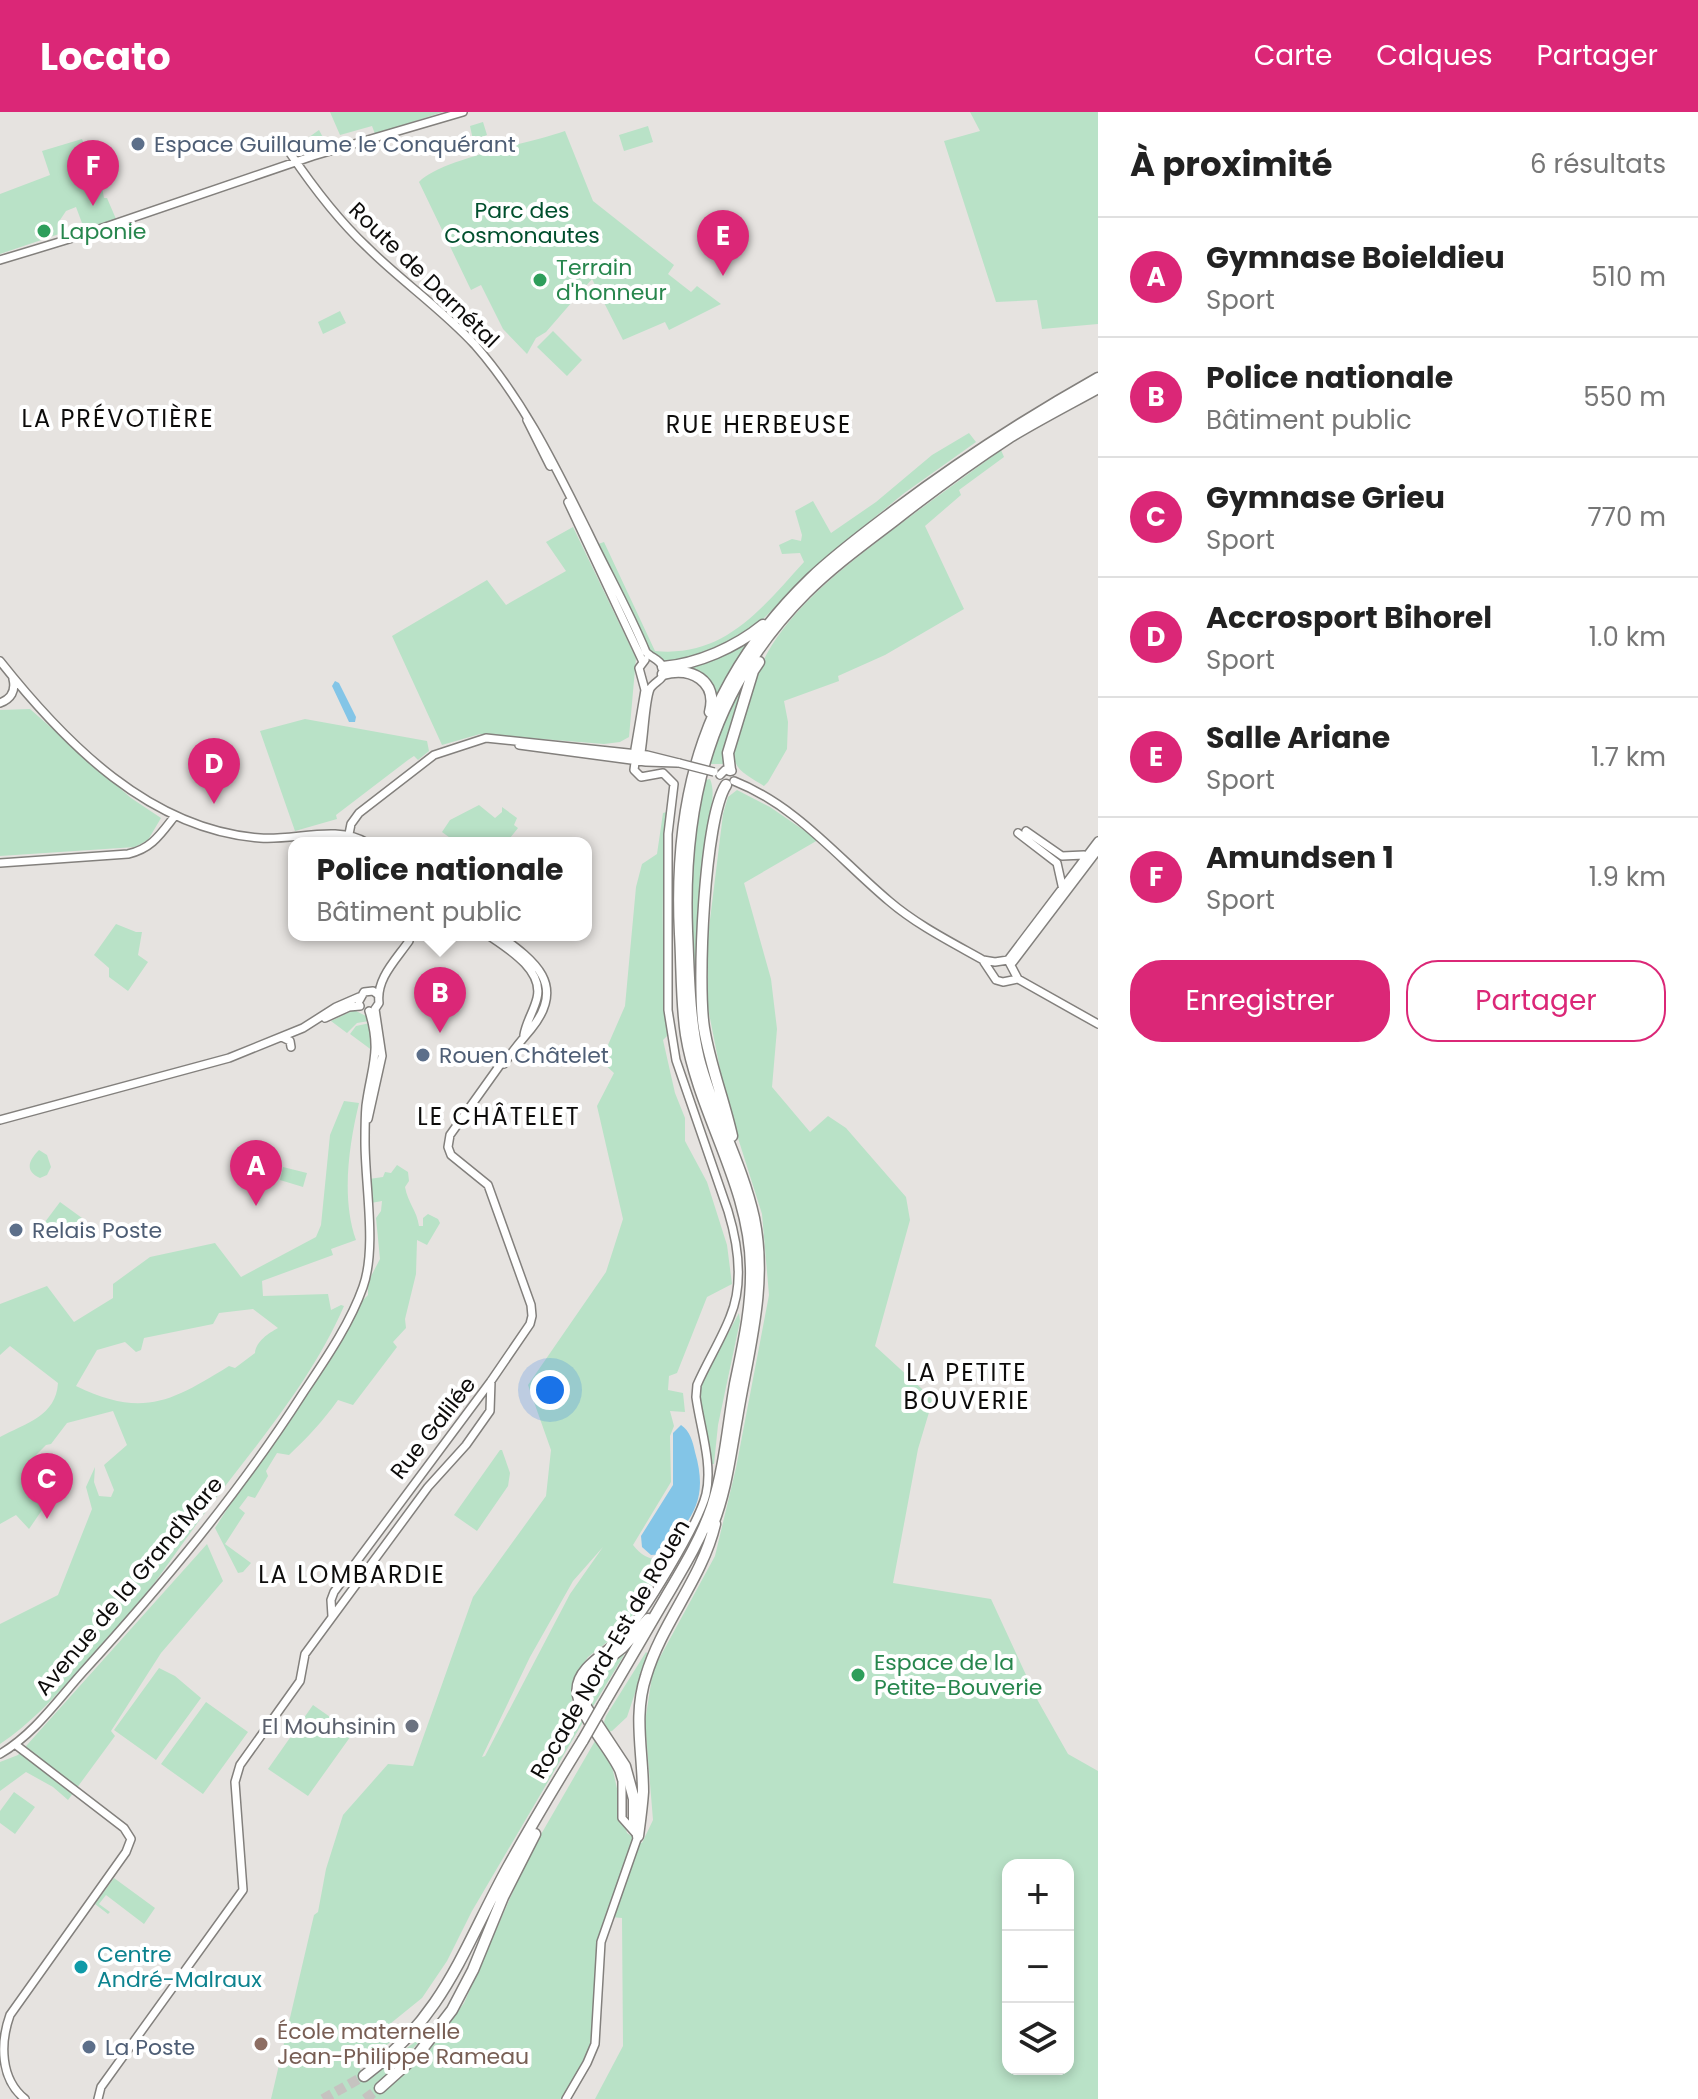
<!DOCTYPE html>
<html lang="fr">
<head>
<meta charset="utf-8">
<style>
  body { margin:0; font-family:Poppins,sans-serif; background:#f6f6f6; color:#222 }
  .controls { position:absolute; right:24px; bottom:24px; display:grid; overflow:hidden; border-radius:16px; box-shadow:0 4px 12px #0003 }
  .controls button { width:72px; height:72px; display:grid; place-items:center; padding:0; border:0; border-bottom:2px solid #e0e0e0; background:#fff; color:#222; font:40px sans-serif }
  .you { position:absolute; left:550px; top:1278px; width:28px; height:28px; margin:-20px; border:6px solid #fff; border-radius:50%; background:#1a73e8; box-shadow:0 0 0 12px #1a73e833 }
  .badge { display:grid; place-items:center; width:52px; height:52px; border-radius:50%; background:#db2777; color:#fff; font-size:26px; font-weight:700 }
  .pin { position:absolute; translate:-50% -66px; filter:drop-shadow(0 2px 4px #0008) }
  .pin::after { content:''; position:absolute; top:42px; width:28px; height:24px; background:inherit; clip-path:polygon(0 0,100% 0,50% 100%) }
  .popup { position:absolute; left:288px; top:725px; width:304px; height:104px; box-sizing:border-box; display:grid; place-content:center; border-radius:16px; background:#fff; filter:drop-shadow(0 2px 6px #0005); font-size:26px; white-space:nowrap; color:#767676 }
  .popup b { font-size:30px; color:#222 }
  .popup::after { content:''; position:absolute; left:50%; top:100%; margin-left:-16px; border:16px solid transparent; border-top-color:#fff }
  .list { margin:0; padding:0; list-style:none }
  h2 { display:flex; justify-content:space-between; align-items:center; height:104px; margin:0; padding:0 32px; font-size:34px }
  h2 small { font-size:26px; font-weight:400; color:#767676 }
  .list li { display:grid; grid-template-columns:52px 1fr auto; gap:24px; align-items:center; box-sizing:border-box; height:120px; padding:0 32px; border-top:2px solid #e0e0e0 }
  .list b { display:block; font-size:30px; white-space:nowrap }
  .list p { margin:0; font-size:26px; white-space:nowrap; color:#767676 }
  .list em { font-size:26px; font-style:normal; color:#767676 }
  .actions { display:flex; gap:16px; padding:24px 32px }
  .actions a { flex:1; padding:18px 0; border:2px solid #db2777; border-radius:32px; text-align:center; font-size:28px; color:#db2777 }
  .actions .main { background:#db2777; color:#fff }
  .icon { flex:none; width:44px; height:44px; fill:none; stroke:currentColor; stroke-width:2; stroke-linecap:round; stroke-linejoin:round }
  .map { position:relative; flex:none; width:1098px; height:1987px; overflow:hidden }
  header { display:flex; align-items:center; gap:48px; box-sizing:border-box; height:112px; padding:0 40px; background:#db2777; color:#fff }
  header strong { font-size:38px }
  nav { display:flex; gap:44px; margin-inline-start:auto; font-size:28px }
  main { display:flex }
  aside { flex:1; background:#fff }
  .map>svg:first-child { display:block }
  .green { fill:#b9e2c7; fill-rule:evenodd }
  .water { fill:#83c5e7 }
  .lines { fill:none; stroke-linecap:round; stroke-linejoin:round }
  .highway-tunnel { stroke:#c5c3c0; stroke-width:10; stroke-dasharray:10 5; stroke-linecap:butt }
  .secondary-casing { stroke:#83807d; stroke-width:10 }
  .highway-casing { stroke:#83807d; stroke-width:13 }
  .secondary { stroke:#fff; stroke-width:7 }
  .highway { stroke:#fff; stroke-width:10 }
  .secondary-bridge-casing { stroke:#83807d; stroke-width:10; stroke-linecap:butt }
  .highway-bridge-casing { stroke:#83807d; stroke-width:13; stroke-linecap:butt }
  .secondary-bridge { stroke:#fff; stroke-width:7 }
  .highway-bridge { stroke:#fff; stroke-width:10 }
  .service-dot { fill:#5c6f8a; stroke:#fff; stroke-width:3 }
  .leisure-dot { fill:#2e9e5b; stroke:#fff; stroke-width:3 }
  .worship-dot { fill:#6b7280; stroke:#fff; stroke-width:3 }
  .culture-dot { fill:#0f9aa8; stroke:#fff; stroke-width:3 }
  .education-dot { fill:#8d6e63; stroke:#fff; stroke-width:3 }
  .labels { text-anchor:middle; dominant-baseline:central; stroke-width:8; stroke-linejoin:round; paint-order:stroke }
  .service-label { font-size:22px; fill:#4e5e75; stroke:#fff; text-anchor:start }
  .park-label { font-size:22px; fill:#004f2d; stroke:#fff }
  .leisure-label { font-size:22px; fill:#27864d; stroke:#fff; text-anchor:start }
  .street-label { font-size:22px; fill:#0d0c0b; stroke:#fff }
  .worship-label { font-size:22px; fill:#5b616d; stroke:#fff; text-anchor:end }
  .culture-label { font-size:22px; fill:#0d838f; stroke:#fff; text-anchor:start }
  .education-label { font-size:22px; fill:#785e54; stroke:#fff; text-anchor:start }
  .neighbourhood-label { font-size:24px; letter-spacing:2px; fill:#0d0c0b; stroke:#fff }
</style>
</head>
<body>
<header>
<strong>Locato</strong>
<nav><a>Carte</a><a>Calques</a><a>Partager</a></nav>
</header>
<main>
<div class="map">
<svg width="1098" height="1987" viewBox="0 0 1098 1987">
  <rect width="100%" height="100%" fill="#e6e3e0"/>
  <path class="green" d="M330,0H443L375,22L372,14L340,23Z
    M970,0H1098V212L1042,217L1037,188L996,190L944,29L980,19Z
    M483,10L487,23L482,25L487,38L482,40L478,27L473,28L470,14Z
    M648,14L653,30L624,39L619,23Z
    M319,18L327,33L306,39L295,35Z
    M565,19L593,89L674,153L668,162L691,180L697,174L721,192L669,218L665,210L623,228L592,167L546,220L536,226L527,242L503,217L481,173L471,178L419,70C440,47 532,31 565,19Z
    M82,27L100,75H102L104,86H107L116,107L85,119L76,95L66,99L58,111L62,121L0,142V82L50,63L42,39Z
    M340,199L346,211L323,222L318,210Z
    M553,219L582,248L567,264L537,235Z
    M969,321L976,330L903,382L823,448L759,511L728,533L672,551L662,550L650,542L598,432L604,430L655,539C725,546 762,496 804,450L800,441L782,442L779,433L792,427L801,429L802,423L795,399L813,389L831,421L876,390L932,343Z
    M1001,338L1004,345L959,378L961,383L925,414L964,497L885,543L838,564L839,569L784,589L788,610L787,637L768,670L764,674C749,664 731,658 734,637C745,603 753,563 772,533C799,491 839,459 878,429C918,398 960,368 1001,338Z
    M573,415L636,546L629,625L620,630L604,632L480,622L442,633L392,524L487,468L506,493L566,459L546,430Z
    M745,529L747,533L714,586L686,556Z
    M740,576L744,577L724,652H709L719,620Z
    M30,597L131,686L161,706L148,728L135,735L0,744V598Z
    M305,607L427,629L429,639L418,648L414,644L408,648L336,703L337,707L295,719L260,619Z
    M710,667C717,683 708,706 706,723C701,773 696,824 697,874L694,873C691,805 689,735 705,668Z
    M737,678L770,695L818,728L744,771L771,867L777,917L772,975L810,1020L828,1004L846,1016L906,1085L910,1108L875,1234L933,1287L918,1337L893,1471L991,1487L1038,1589L1068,1642L1098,1659V1987H595L623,1934L622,1806L611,1805L602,1835L598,1925L565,1987H271L314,1803L318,1800L326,1757L343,1703L388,1652L413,1654L473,1485L546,1384L551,1338L528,1273L606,1160L623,1107L597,994L614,961L601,949L625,894L636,775L642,752L657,742L663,701L667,700C661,773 661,849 669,922L663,928L675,981L685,1006V1029L707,1070L727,1133L732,1172L707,1185L677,1261L669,1264L668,1278L683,1281L685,1300L670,1299L674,1314L670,1324L671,1370L633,1433C641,1443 648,1447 661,1448L671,1436L673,1438L625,1516L588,1545L573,1567L572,1593L583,1610L472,1799L447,1849L422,1886L375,1924L379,1928L397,1919L398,1924L359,1955L365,1967L419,1927L421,1928L377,1974L382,1978L430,1937L464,1891L529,1743L595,1629L611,1650L627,1721L642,1731L653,1708L645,1610L653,1558L715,1444L736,1356L769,1183L762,1102L726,988L708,896V824L723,702L728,685ZM603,1435L570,1482L485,1644L482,1645L530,1545L573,1469ZM1008,1753H1068V1957H1008Z
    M479,693L495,706L502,700V695L517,706L514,713L518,716L506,731H457L442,720L450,708Z
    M116,812L136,820H142L138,843L148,850L128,879L109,865V856L94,843Z
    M354,898L366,904L369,909L357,911L347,921L331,909Z
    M370,911L373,939L350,922L356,914Z
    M344,989L359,991C349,1033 341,1086 356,1128L331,1137L333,1143L262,1169L263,1184L328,1182L331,1198L341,1193L344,1194C313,1265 263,1325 216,1386C190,1420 166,1456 141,1489C122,1513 100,1535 80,1557C56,1584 30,1612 0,1632V1512L58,1483L92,1397L86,1375L95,1355L94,1370L99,1384L111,1385L114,1378L104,1353L127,1333L113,1299L67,1311L51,1332L46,1333L36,1343L42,1368L50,1370L51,1385L29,1417L16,1403L0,1412V1325C26,1311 56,1304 58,1271L10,1234L0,1243V1192L47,1174L74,1210L113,1186V1172L150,1145L215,1131L241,1165L316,1125L321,1113L330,1023ZM253,1197L278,1216C269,1221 256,1229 255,1241L235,1256L229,1254C171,1290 142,1306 76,1274L97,1238L125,1230L136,1240L141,1238L144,1226L213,1212L219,1201Z
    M39,1038L47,1043L51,1055L47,1063L40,1066C24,1059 29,1048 39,1038Z
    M397,1053L408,1060L409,1069L405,1075C408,1091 417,1099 419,1114H423V1106L428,1102L438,1107L440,1111L427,1133L417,1128L416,1162L405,1207L406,1216L393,1230L397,1235L353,1293L338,1288C323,1309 307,1326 289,1343L277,1341L266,1359L268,1364L255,1386L248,1384L239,1396L245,1401L225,1432L251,1451L243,1460L238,1461L215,1416L357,1194L368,1183V1170L380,1147L376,1106L381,1099L382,1089L371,1091L369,1067L383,1065L385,1060L391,1061Z
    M283,1055L307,1061L303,1075L280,1068Z
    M60,1090L82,1106L77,1114L73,1111L67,1116L45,1121L42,1119L49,1112L45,1110Z
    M739,1201L740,1209L718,1313L714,1352H711L698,1277Z
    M500,1338H502L510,1361L508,1374L477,1419L454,1403Z
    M207,1432L223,1469L161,1541L111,1619L115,1624L68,1688L53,1675L26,1660L0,1679V1650L18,1643Z
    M621,1540L624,1543L592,1596C575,1570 603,1555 621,1540Z
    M646,1540L648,1542L627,1605L612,1619L608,1620L604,1610L606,1604Z
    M159,1556L175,1564L201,1586L156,1648L114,1618Z
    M206,1590L248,1620L203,1682L161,1652Z
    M313,1593L353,1621L308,1684L268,1657Z
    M14,1680L35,1695L15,1722L0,1711V1699Z
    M114,1766L155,1796L144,1812L106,1783L99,1792L110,1800L108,1802L95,1792Z"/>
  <path class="water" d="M335,569L339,571L356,605L355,610H349L332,574Z
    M681,1313C690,1319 693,1330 695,1340C709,1389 692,1405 663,1442L651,1443L642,1435L641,1424L673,1373V1321Z"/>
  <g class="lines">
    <path class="highway-tunnel" d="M323,1987L364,1964
      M365,1987L380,1976"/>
    <g class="secondary-casing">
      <path id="secondary" d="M290,41C313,75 337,107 367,135C401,169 442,197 475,233C524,289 555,354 588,420C607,460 629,499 646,540C651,546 662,548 663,557C666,568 654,569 650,577C645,589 644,624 641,640L636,643L634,658L641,665L663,661L674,672L668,722V898L676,948L728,1099C738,1132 744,1172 730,1205C721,1228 707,1250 697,1273L696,1285C700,1315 713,1352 706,1382C699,1411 644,1503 623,1524C607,1540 576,1554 576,1578C576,1603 608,1635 619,1659L622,1669V1706L638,1724L601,1830L595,1932L587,1951L566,1987
        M0,148L79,124L313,44L463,0
        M527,308L550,354
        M568,390L643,550
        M0,549C65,631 150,718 260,726C294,729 338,712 367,731
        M0,591C11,587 16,579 13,567
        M519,633L646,650L677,651
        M636,643L635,637L645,578L639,556L645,548
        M720,663L725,658L732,659
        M734,669C797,694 838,746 889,789C917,813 951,830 983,848L995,850L1008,848L1018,867L1098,912
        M1026,719L1062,744L1084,743L1089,747
        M1018,721L1057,751L1063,778
        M349,722L351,712L359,701L434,643L486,626L647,643L679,651
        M0,751L128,742C151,737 160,723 174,705
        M488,823C507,836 544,858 537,886C534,899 526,910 524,923
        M499,823C535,849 567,873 531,917C521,929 512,939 504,952
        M1008,848L1098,729
        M984,850L996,868L1003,870L1018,867
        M1013,850L1098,738
        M359,889L364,880L373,879L377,882
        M375,897L379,891C376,867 395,849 409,829V826
        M325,906L349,895L360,894
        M282,925L290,929L291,935
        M368,1007L382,944L375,897
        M0,1008L229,946L303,916L336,895L359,885
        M332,1504L331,1488L334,1480L491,1269L530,1212L532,1204L531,1193L488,1073L451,1043L448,1035L450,1023L500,953L505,951
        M16,1633L124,1716L131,1727L126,1740L10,1903C0,1931 0,1967 25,1987
        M0,1642C33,1623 57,1589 82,1561C162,1473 239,1381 303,1281C325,1248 350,1212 363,1175C377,1136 365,1073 365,1030C365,1019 365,1005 366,994C371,955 382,940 369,899
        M98,1987L101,1975L243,1778L235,1670L240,1653L300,1569L305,1542L428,1375L466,1333L490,1299L491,1269"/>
    </g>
    <g class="highway-casing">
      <path id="highway" d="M663,555C698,552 736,535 763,513
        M663,562C691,554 718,569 710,600
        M730,658L728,641L753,559L759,550
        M726,673C704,707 697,873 704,916C710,953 724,988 732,1024
        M711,1417C726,1381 730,1344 737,1306C748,1239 768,1174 754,1106C742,1051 713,1001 699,947C689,906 689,862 687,819C682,688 711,576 806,481C833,454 865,431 895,408C932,379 970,351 1010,325C1038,308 1069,292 1098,276
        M603,1593C624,1557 645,1521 666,1485C683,1456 701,1427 712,1395C725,1355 728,1312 735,1272C743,1233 752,1195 751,1156C750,1073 699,1003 686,923C681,890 682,855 680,822C673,680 706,568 810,467C836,442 866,420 895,398C960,349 1027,306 1098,266
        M634,1710V1687L625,1654L586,1595L583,1577L590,1561L623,1535L648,1507
        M638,1724C640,1709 642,1695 643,1680C643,1640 633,1603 646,1564C662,1510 702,1467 715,1412
        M364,1964C445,1903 462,1839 508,1755C532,1712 557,1670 583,1628
        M380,1976L419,1941L452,1898L473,1858L503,1785L535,1722"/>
    </g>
    <use href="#secondary" class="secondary"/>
    <use href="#highway" class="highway"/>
    <g class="secondary-bridge-casing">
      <path id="secondary-bridge" d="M679,651L714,660"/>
    </g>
    <g class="highway-bridge-casing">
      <path id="highway-bridge" d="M583,1628L603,1593"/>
    </g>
    <use href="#secondary-bridge" class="secondary-bridge"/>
    <use href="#highway-bridge" class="highway-bridge"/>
  </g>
  <g class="service-dot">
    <circle cx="138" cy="32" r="8"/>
    <circle cx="423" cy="943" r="8"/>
    <circle cx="16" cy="1118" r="8"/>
    <circle cx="89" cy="1935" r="8"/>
  </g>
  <g class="leisure-dot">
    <circle cx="44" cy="119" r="8"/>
    <circle cx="540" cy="168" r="8"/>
    <circle cx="858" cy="1563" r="8"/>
  </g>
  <circle class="worship-dot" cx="412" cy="1614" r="8"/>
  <circle class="culture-dot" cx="81" cy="1855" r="8"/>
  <circle class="education-dot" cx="261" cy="1932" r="8"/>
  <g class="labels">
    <g class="service-label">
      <text x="154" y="32">Espace Guillaume le Conquérant</text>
      <text x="439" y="943">Rouen Châtelet</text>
      <text x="32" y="1118">Relais Poste</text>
      <text x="105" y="1935">La Poste</text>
    </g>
    <g class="park-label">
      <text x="522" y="98">Parc des<tspan x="522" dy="25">Cosmonautes</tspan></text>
    </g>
    <g class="leisure-label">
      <text x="60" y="119">Laponie</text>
      <text x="556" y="155">Terrain<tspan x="556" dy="25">d'honneur</tspan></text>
      <text x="874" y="1550">Espace de la<tspan x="874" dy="25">Petite-Bouverie</tspan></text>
    </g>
    <g class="street-label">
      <text transform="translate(424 163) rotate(44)">Route de Darnétal</text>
      <text transform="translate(433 1316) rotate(-52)">Rue Galilée</text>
      <text transform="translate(129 1474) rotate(-50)">Avenue de la Grand'Mare</text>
      <text transform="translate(610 1537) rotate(-60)">Rocade Nord-Est de Rouen</text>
    </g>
    <g class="worship-label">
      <text x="396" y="1614">El Mouhsinin</text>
    </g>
    <g class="culture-label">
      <text x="97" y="1842">Centre<tspan x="97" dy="25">André-Malraux</tspan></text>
    </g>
    <g class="education-label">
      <text x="277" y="1919">École maternelle<tspan x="277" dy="25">Jean-Philippe Rameau</tspan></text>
    </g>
    <g class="neighbourhood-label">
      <text x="118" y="306">LA PRÉVOTIÈRE</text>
      <text x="759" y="312">RUE HERBEUSE</text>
      <text x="499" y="1004">LE CHÂTELET</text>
      <text x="967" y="1260">LA PETITE<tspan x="967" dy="28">BOUVERIE</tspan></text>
      <text x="352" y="1462">LA LOMBARDIE</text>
    </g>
  </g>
</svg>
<div class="controls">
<button>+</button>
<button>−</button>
<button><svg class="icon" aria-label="layers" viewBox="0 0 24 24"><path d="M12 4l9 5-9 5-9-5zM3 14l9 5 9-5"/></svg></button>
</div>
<div class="you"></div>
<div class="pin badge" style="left:256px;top:1094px">A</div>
<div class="pin badge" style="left:440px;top:921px">B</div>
<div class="popup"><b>Police nationale</b>Bâtiment public</div>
<div class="pin badge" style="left:47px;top:1407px">C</div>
<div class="pin badge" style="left:214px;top:692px">D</div>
<div class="pin badge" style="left:723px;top:164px">E</div>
<div class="pin badge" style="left:93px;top:94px">F</div>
</div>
<aside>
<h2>À proximité<small>6 résultats</small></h2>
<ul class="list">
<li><span class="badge">A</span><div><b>Gymnase Boieldieu</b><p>Sport</p></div><em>510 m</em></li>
<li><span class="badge">B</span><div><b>Police nationale</b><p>Bâtiment public</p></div><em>550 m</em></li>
<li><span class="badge">C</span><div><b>Gymnase Grieu</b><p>Sport</p></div><em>770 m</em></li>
<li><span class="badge">D</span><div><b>Accrosport Bihorel</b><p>Sport</p></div><em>1.0 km</em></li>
<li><span class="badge">E</span><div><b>Salle Ariane</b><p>Sport</p></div><em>1.7 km</em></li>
<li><span class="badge">F</span><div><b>Amundsen 1</b><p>Sport</p></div><em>1.9 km</em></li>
</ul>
<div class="actions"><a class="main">Enregistrer</a><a>Partager</a></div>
</aside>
</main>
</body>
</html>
